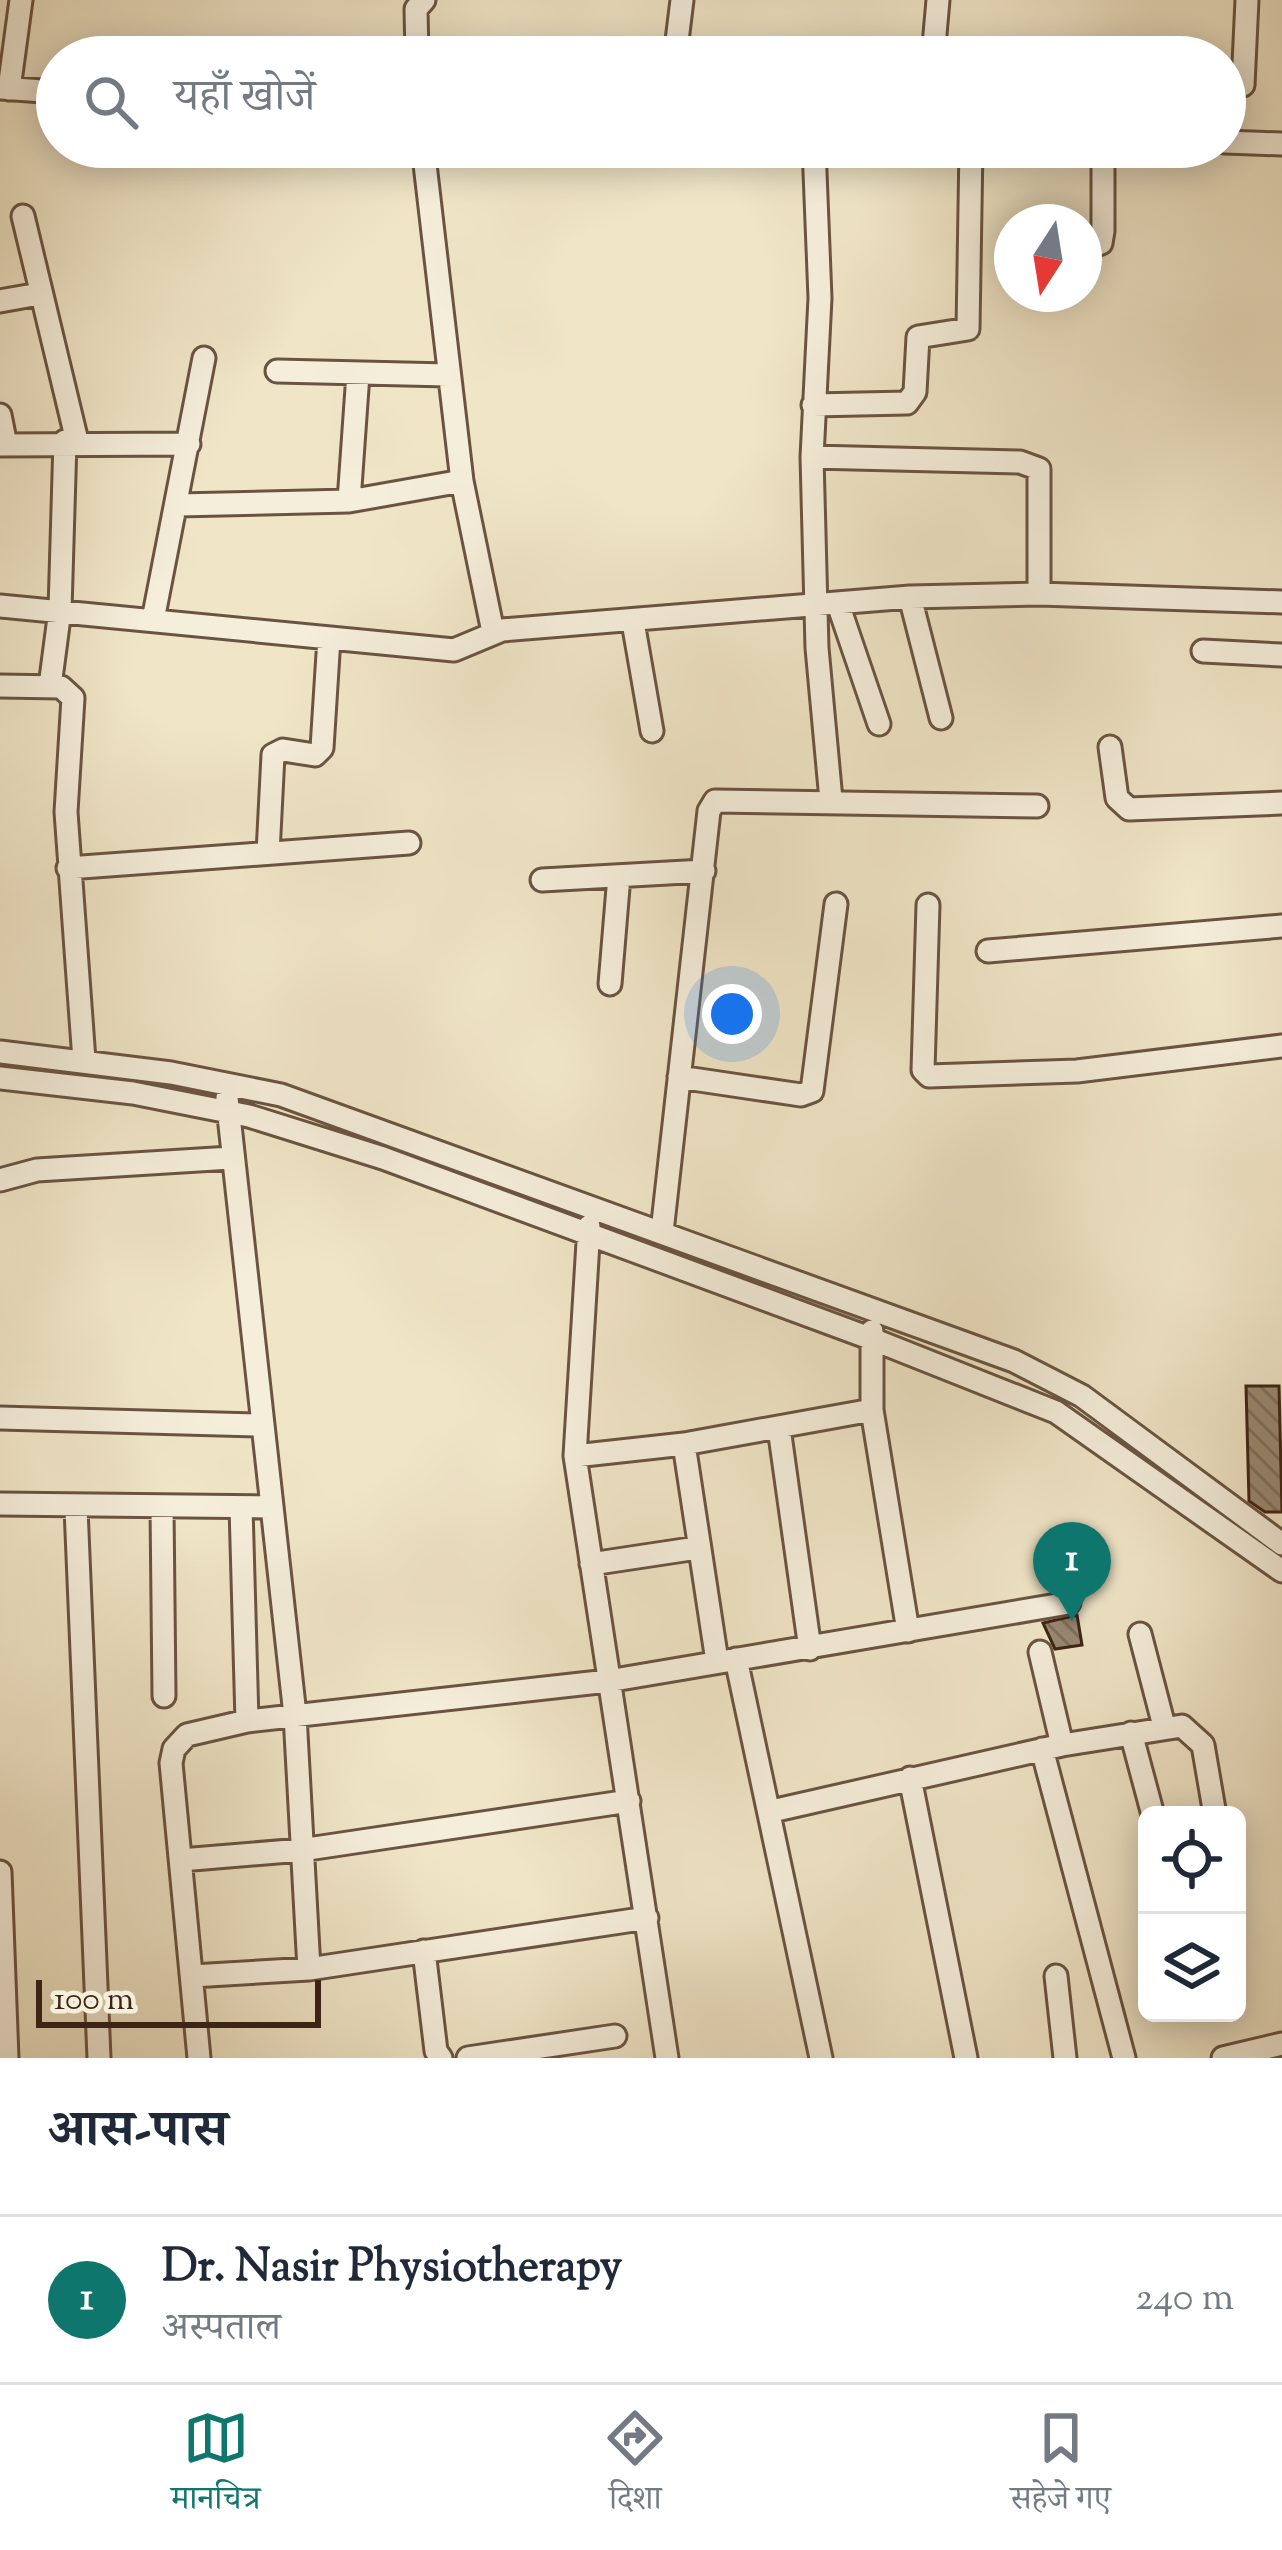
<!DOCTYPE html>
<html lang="hi">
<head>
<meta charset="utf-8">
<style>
  body { margin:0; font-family:"Sorts Mill Goudy","Noto Serif Devanagari",serif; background:#f2f2f3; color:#1f2937 }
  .controls { position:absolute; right:36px; bottom:36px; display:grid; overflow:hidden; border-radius:18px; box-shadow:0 6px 30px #0003 }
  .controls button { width:108px; height:108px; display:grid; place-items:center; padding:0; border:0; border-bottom:3px solid #e0e1e3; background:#fff; color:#1f2937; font:60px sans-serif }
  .compass { position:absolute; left:994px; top:204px; width:108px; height:108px; border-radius:50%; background:#fff; box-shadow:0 6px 30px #0003; rotate:192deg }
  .scale { position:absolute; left:36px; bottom:30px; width:285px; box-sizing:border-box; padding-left:12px; border:6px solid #3d2414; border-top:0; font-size:33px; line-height:42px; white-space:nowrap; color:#3d2414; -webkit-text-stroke:9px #f5eedb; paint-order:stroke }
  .you { position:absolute; left:732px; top:1014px; width:42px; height:42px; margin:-30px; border:9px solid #fff; border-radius:50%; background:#1a73e8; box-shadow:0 0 0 18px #1a73e833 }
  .badge { display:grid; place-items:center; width:78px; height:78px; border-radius:50%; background:#0f766e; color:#fff; font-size:39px; font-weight:700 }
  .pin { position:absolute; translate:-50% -99px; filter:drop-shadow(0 3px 6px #0008) }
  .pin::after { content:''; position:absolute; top:63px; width:42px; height:36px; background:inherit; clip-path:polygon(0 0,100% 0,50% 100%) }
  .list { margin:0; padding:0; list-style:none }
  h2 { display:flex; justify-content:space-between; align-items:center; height:156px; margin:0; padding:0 48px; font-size:51px }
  h2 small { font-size:39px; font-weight:400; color:#747a83 }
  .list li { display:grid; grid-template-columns:78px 1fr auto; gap:36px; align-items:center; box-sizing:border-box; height:168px; padding:0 48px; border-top:3px solid #e0e1e3 }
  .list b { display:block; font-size:45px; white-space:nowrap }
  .list p { margin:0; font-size:39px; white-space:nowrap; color:#747a83 }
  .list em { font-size:39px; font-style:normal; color:#747a83 }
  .icon { flex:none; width:66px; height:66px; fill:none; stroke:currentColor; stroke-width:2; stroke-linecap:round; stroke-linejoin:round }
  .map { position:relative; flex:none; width:1282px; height:2058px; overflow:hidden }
  .search { position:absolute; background:#fff; box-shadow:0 6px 30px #0003; left:36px; right:36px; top:36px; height:132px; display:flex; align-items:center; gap:30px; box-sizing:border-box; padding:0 42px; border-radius:66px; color:#747a83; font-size:45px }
  .sheet { height:324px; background:#fff }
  nav { display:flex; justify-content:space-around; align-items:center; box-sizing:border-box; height:168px; border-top:3px solid #e0e1e3; background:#fff; font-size:33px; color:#747a83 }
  nav a { display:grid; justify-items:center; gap:6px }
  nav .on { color:#0f766e }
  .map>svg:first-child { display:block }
  .building { fill:url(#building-back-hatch); stroke:#3d2414; stroke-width:3 }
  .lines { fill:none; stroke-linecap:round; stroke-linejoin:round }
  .minor-casing { stroke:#6a5441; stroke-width:27 }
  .minor { stroke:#f5eedb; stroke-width:21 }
</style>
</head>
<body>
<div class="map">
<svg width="1282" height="2058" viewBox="0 0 1282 2058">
  <defs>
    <pattern id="building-back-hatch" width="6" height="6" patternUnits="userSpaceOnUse" patternTransform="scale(3)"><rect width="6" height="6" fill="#9a8871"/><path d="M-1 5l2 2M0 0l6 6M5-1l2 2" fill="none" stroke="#7f6f5c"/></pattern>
  </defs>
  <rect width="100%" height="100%" fill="#f0e5c7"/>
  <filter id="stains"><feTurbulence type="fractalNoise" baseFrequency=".00167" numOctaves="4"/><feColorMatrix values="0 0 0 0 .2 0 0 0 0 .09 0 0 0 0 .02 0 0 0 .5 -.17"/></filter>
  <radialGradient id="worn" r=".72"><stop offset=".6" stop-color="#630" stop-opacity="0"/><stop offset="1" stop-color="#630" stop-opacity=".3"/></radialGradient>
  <path class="building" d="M1246,1386H1279L1282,1512H1265L1249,1501Z
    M1077,1615L1082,1645L1055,1649L1043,1623Z"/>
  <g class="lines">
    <g class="minor-casing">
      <path id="minor" d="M417,57L416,9L424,0
        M675,57L682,0
        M933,57L938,0
        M0,88L57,92
        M9,89L21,0
        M1225,113L1228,88L1243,85L1247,0
        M1225,142L1282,144
        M423,147L462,481L493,632
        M814,147L820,298L812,457L817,648L831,800
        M23,216L77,441
        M1084,250L1101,243L1103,231V147
        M0,301L39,294
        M277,371L448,375
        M813,405L907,403L915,392L918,337L968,329L971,147
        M0,415L6,445
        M0,445L189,444
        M812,457L1020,462L1039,469V594
        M349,501L358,374
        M178,505L349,501L462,481
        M910,597L941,718
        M838,604L879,724
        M0,606L454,650L502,630L910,597L1039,594L1282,602
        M153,620L204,358
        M633,622L652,731
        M1203,651L1282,655
        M0,686L61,687L73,698L66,812L84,1060
        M50,686L60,610L65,441
        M1110,747L1117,798L1129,809L1282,803
        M268,853L273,755L283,750L315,755L322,748L329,638
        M68,868L409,843
        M542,880L704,871
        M928,905L923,1070L929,1076L1077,1071L1282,1046
        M988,951L1282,926
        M610,984L619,876
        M0,1052L171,1073L281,1095L1014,1361L1082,1396L1282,1544
        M679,1077L801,1095L812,1091L836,904
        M0,1078L133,1093L249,1116L383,1158L872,1339L1056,1412L1282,1571
        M227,1098L295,1715L309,1969
        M0,1180L37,1170L231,1158
        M589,1226L575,1456L667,2058
        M662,1232L709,811L715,801L1037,806
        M872,1331V1410L908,1631
        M0,1418L259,1425
        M779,1428L810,1649
        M684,1444L717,1661
        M575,1456L684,1444L872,1410
        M0,1504L269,1507
        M241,1507L247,1721
        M76,1508L99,2058
        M162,1508L164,1696
        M591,1564L697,1548
        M1140,1634L1164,1726
        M1040,1652L1062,1745
        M736,1659L821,2058
        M1131,1733L1153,1815
        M1042,1749L1124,2058
        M910,1778L966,2058
        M772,1811L1062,1745L1182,1726L1203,1745L1215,1815
        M181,1860L301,1850L629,1801
        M0,1872L7,2058
        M424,1951L436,2051L441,2058
        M192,1976L309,1969L647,1918
        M1056,1976L1065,2058
        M199,2058L171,1763L174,1749L187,1735L247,1721L608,1681L1069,1603
        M468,2058L615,2036
        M1223,2058L1282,2044"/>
    </g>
    <use href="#minor" class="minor"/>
  </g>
  <rect width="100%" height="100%" filter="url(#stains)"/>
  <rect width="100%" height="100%" fill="url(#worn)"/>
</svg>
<div class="controls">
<button><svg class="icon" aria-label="locate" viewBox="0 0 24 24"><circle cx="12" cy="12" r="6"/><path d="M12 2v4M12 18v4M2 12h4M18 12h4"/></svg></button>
<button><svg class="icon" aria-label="layers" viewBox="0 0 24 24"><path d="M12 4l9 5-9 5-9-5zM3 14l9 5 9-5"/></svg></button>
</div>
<svg class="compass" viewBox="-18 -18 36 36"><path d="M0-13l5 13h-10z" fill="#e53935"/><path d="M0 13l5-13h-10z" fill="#747a83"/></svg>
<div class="scale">100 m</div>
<div class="you"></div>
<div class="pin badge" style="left:1072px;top:1621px">1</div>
<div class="search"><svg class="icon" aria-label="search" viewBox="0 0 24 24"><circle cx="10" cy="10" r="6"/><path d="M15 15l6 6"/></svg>यहाँ खोजें</div>
</div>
<section class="sheet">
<h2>आस-पास<small></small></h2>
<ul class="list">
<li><span class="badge">1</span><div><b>Dr. Nasir Physiotherapy</b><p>अस्पताल</p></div><em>240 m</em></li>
</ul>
</section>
<nav>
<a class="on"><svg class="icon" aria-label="map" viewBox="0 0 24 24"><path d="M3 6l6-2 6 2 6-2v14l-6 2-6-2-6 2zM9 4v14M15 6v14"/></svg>मानचित्र</a>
<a><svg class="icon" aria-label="directions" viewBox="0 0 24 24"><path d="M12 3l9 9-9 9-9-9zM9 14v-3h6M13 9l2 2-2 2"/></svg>दिशा</a>
<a><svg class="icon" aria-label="saved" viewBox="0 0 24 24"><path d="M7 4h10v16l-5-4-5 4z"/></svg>सहेजे गए</a>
</nav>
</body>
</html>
